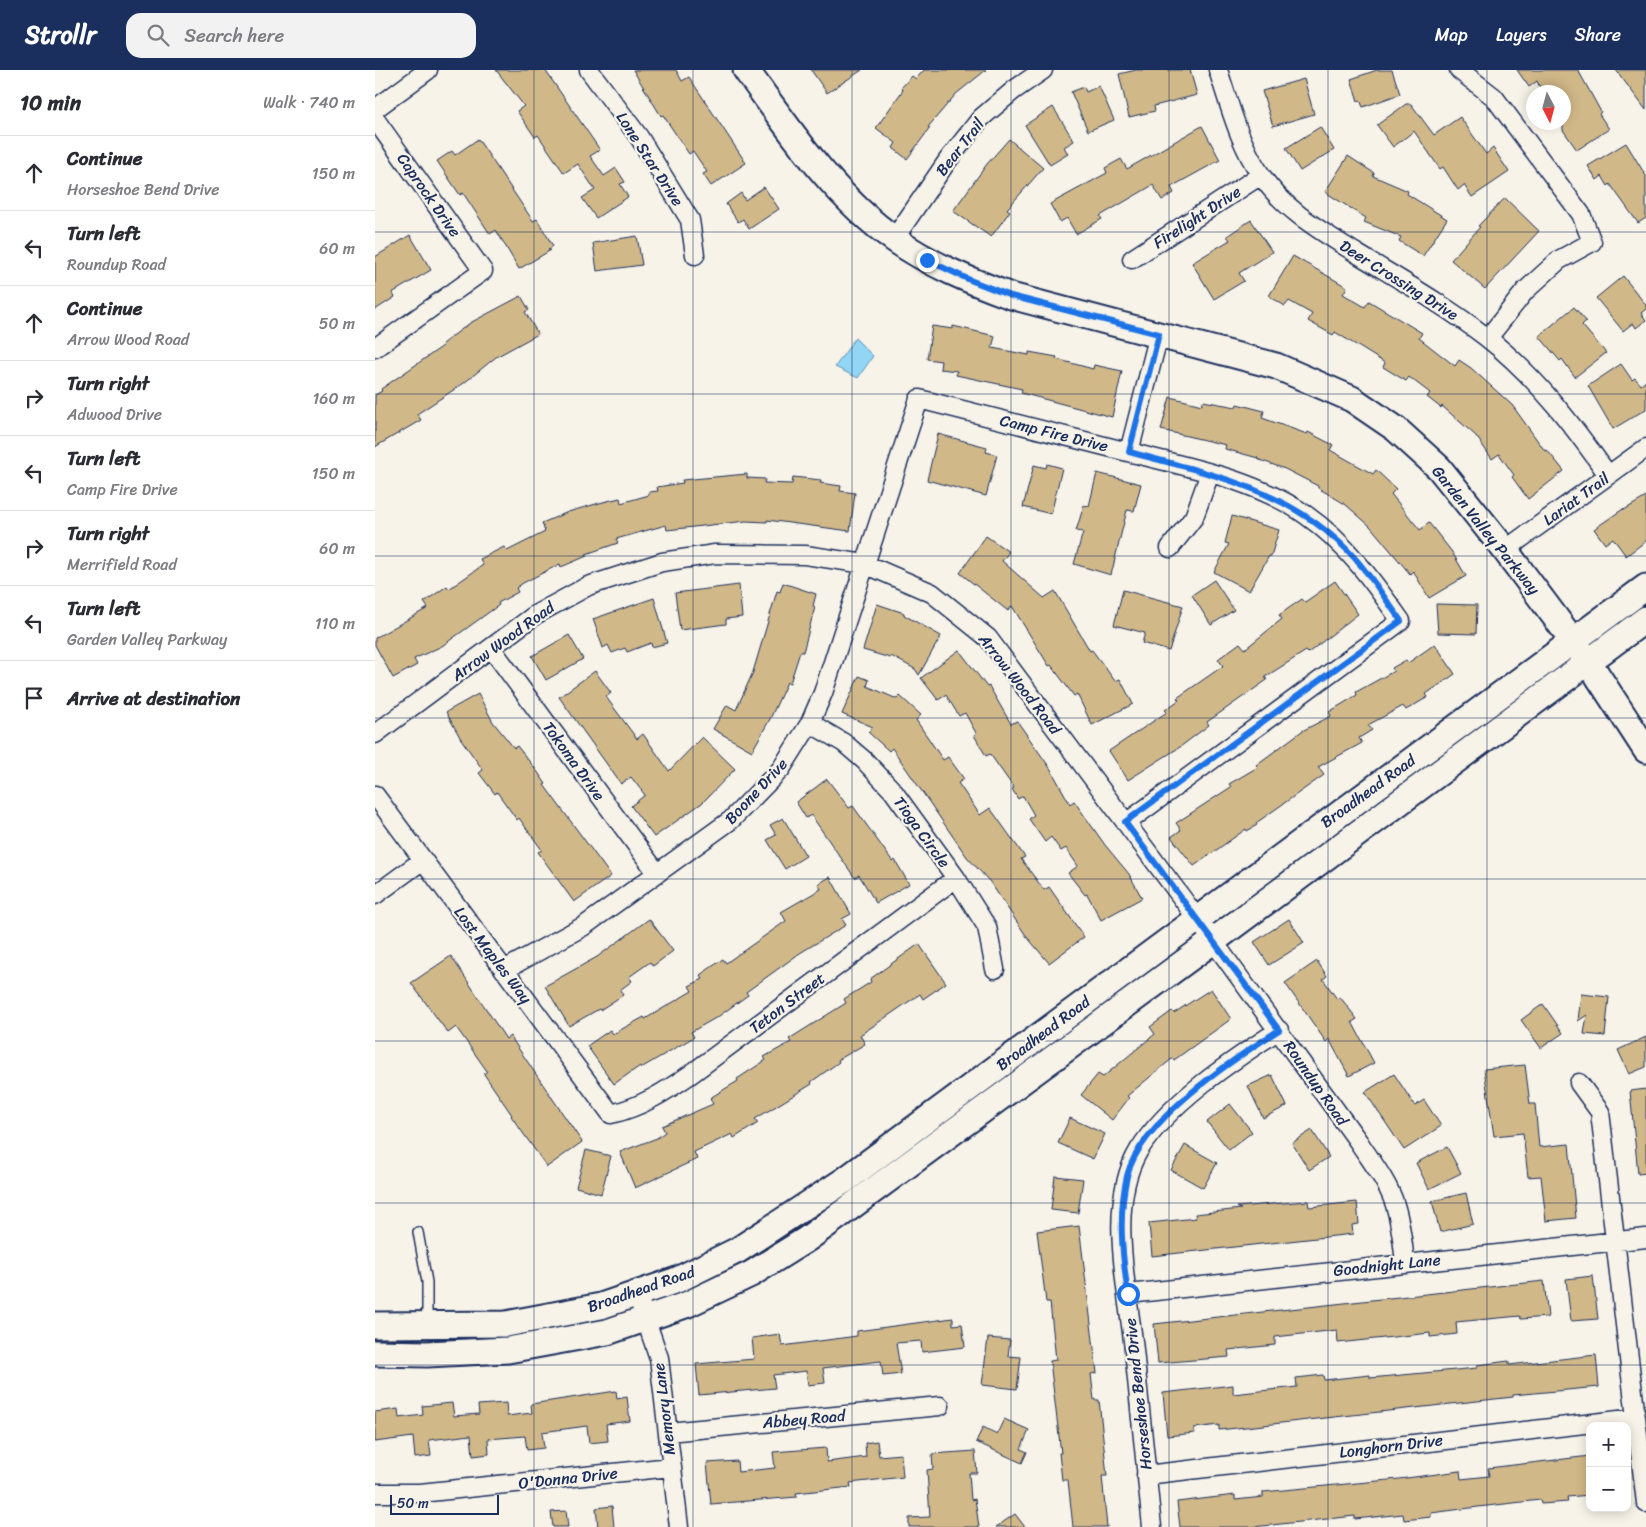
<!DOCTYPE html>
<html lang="en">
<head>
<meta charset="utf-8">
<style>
  body { margin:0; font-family:Sriracha,sans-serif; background:#f2f2f3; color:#2b2b33 }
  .controls { position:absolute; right:15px; bottom:15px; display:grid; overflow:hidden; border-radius:10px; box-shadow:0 2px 12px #0003 }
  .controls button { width:45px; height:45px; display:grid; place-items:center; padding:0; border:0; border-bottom:1px solid #e1e1e2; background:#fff; color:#2b2b33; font:25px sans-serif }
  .compass { position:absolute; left:1151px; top:15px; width:45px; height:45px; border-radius:50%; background:#fff; box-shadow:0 2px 12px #0003; rotate:174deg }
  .scale { position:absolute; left:15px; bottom:12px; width:109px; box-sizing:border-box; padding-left:5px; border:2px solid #1b2f5e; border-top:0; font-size:14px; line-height:18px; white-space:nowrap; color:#1b2f5e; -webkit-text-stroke:4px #f7f3e8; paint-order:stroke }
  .stop { position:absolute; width:15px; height:15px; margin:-11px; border:4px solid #1a73e8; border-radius:50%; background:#fff }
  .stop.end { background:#1a73e8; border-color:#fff; box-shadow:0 1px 5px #0008 }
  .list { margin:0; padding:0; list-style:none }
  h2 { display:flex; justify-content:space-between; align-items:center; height:65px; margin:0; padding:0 20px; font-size:21px }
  h2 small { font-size:16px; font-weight:400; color:#7c7c81 }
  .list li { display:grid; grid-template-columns:32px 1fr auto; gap:15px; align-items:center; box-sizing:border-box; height:75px; padding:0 20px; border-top:1px solid #e1e1e2 }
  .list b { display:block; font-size:19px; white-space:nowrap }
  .list p { margin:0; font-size:16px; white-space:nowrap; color:#7c7c81 }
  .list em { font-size:16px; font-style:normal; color:#7c7c81 }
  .icon { flex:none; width:28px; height:28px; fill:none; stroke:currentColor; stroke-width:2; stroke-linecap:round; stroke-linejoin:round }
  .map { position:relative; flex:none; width:1271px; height:1457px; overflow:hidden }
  header { display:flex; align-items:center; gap:30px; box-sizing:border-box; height:70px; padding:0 25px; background:#1b2f5e; color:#fff }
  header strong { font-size:24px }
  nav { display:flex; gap:28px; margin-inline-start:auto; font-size:18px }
  .search { width:350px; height:45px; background:#f2f2f3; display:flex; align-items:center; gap:12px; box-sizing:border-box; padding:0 18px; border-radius:15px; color:#7c7c81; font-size:19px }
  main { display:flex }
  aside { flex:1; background:#fff }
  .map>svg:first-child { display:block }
  .water { fill:#92d5f4; stroke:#6293b8 }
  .building { fill:#d1b888; stroke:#1b2f5e }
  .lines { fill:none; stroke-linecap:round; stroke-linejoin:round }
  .lane-casing { stroke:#1b2f5e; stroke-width:12 }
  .street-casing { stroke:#1b2f5e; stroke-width:21 }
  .secondary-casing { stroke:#1b2f5e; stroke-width:29 }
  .lane { stroke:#f7f3e8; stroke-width:9 }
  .street { stroke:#f7f3e8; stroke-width:18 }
  .secondary { stroke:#f7f3e8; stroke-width:25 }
  .route { stroke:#1a73e8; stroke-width:6 }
  .grid { fill:none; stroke:#1b2f5e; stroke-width:1; stroke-opacity:0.55 }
  .labels { text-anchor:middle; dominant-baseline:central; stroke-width:4.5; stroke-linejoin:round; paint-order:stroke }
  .street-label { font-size:16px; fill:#1b2f5e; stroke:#f7f3e8 }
</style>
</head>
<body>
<header>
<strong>Strollr</strong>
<div class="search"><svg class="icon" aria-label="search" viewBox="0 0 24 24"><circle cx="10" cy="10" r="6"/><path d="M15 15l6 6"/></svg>Search here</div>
<nav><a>Map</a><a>Layers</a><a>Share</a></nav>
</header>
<main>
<aside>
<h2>10 min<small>Walk · 740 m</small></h2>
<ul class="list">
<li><svg class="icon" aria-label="ahead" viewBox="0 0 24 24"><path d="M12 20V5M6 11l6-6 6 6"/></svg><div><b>Continue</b><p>Horseshoe Bend Drive</p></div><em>150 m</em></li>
<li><svg class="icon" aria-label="left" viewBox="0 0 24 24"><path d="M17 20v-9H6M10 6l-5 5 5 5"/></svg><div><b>Turn left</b><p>Roundup Road</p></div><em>60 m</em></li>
<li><svg class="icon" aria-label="ahead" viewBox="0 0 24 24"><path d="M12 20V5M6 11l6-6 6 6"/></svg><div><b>Continue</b><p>Arrow Wood Road</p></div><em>50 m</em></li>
<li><svg class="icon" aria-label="right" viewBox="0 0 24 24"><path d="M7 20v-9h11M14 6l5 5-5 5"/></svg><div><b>Turn right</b><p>Adwood Drive</p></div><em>160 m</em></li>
<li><svg class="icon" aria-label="left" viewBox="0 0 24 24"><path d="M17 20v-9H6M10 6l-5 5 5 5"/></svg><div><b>Turn left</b><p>Camp Fire Drive</p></div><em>150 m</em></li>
<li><svg class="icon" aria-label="right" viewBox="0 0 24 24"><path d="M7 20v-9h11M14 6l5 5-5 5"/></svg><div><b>Turn right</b><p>Merrifield Road</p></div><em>60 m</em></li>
<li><svg class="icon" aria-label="left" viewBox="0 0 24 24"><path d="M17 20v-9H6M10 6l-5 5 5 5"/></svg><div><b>Turn left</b><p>Garden Valley Parkway</p></div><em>110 m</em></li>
<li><svg class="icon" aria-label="arrive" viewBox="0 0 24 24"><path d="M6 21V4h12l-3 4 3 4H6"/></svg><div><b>Arrive at destination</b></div></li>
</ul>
</aside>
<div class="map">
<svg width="1271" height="1457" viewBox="0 0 1271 1457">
  <rect width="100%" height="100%" fill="#f7f3e8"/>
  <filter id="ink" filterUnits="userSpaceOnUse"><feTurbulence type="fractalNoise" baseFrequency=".02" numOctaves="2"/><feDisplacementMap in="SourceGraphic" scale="10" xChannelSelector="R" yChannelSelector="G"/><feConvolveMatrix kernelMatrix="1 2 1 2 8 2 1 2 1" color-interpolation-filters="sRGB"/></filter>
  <g filter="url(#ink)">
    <path class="water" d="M480,268L498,286L483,308L460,297Z"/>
    <path class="building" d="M121,0H170L225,80L215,86L229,106L241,98L250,112L245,114L253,127L221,148L207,128L220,120L203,94L189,103L163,65L160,67L142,41L149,36Z
      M258,0H301L307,11L314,7L371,93L336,116L328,104L332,102L318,81L314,84L288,45L286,46Z
      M436,0H487L452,23Z
      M549,0H611L581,24L553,57L555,58L532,89L518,78L521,73L501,58L528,20L526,18L537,6L541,9Z
      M761,0H815L822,25L779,36L780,41L754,47L744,4Z
      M1002,0H1017L1025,24L988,37L985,30L983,31L976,9Z
      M1142,0H1203L1226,42L1224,44L1234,59L1202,80L1188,60V22H1167L1162,11L1154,17Z
      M1241,0H1271V40Z
      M929,9L939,44L898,56L887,21Z
      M724,16L739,50L713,61L696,22L709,17L711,22Z
      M1031,34H1036L1059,65L1085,47L1111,84L1118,78L1134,102L1097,127L1089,115L1083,120L1068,97L1065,99L1039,61L1018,77L1002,55Z
      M678,37L699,71L689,77L693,84L675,95L650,55Z
      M827,56L845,90L796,117L799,123L787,130L778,115L725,146L727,149L701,164L692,148L685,152L675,134L732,103L730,98L746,89L752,99Z
      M945,57L959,80L925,101L911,78Z
      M103,69L158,151L162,149L178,176L173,180H176L144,199L121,160L115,164L88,123L85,125L62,91L77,81L80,85Z
      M634,69L668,98L632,139L635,141L616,167L578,141L612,94Z
      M1251,73L1271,106V148L1263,153L1235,114L1233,116L1227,106L1222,110L1213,96Z
      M973,86L999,103L998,106L1033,121L1032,124L1072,149L1048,186L1024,171L1026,167L989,152L991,148L950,122Z
      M389,117L404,139L374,159L368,149L363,152L351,134L366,123L370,130Z
      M1130,128L1164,161L1110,219L1076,190L1105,157L1103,156Z
      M876,150L897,182L864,203L869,211L839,229L817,193L855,170L852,166Z
      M35,165L56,200L17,223L20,227L0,240V187Z
      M262,166L267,195L222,201L218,173Z
      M918,186L972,217L968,224L990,237L994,231L1047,263L1044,268L1080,296L1084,290L1096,298L1137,335L1170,381L1172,380L1189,401L1153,429L1137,407L1139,405L1124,384L1117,389L1101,366L1067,336L1066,338L1052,327L1055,323L1034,307L1031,311L1008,297L1010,293L960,262L958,265L933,251L937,244L914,231L910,236L894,226Z
      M1248,206L1271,235V239L1266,243L1271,250L1261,258L1258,253L1248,261L1221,228Z
      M146,226L154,240L150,242L163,264L121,287L89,313L42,344L46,350L0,377V325L7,321L6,319L68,276L67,274L95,253Z
      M1199,237L1211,251L1207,255L1231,283L1200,307L1187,289L1185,291L1164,266Z
      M557,256L578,259V256L620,266L617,278L654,285V282L682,287L681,289L718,299L719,295L747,301L737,347L646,323L647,319L581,305L582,301L565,299L566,291L552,289Z
      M1246,294L1257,310L1260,308L1266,315L1271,311V339L1238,359L1213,316Z
      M795,327L827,335L828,331L861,337L862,334L889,341L887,348L932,364L933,362L958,375L955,380L998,404L1001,400L1021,419L1016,424L1045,460L1054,453L1077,482L1091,506L1054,528L1038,501L1035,504L995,456L970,434L943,418V416L910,399L882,389L883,388L850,379L851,375L786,360Z
      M563,364L612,377L611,382L622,385L611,426L552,410Z
      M672,394L687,398L676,444L648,437L659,395L671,398Z
      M722,403L766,414L759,441L752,440L736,505L699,494L708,462L701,461L709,435L714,436Z
      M372,404V408L390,409L389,413L417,414L418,407L446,410L445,413L466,416L465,421L480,423L475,461L392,450V452L371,451L292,460L291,455L241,469L243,473L211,484L212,486L186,497L185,494L148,513L141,518L143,522L123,533L124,535L67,576L39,589L42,595L18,608L0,575V568L53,538L49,532L72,516L74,519L108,495L105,489L129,477L132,481L170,462L167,453L193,442L228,432L245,428L246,433L274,425V422L283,421L282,417L308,413L307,410Z
      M1271,427V471L1251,486L1238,468L1230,474L1219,459L1248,439L1249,440Z
      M857,446L904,460L896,486H894L874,521L839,502L854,474L850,473Z
      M611,466L634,482L627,491L669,528L680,521L715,581L717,580L740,611L745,609L758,634L717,655L702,624L699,626L676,595L674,596L637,536L633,541L585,503Z
      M839,510L859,540L836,555L817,525Z
      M960,511L983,544L933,583L931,581L890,607L892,610L832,652L834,655L805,677L753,710L734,681L792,642L790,640L804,630L802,628L848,596L843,589L865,573L870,579L907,549L904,545L927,529L930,532Z
      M408,513L441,524L438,536L440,537L428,582H425L415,613L412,612L395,649L377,681L338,659L352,635L361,640L378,602L402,521L405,522Z
      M364,515L367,547L351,549V554L305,560L300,523Z
      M748,520L808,536L794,581L767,573L770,563L739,555Z
      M279,528L292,573L277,577L276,573L252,582L250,578L237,583L233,575L228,578L218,549Z
      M502,534L529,543V545L566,566L544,605L540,599L516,586L515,588L488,580Z
      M1061,534L1102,535L1101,564L1063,563Z
      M194,565L208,589L171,610L157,586Z
      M1060,574L1080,604L1051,624L1053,627L1031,640L1028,636L993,655L997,660L984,668L987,673L943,697L949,705L881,753L882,755L872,761L871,759L819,796L796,767L806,760L801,753L856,717L854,714L883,697L881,695L927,661L956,646L954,642L982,625L981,622L1019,601L1017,598L1031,590L1033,593Z
      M584,580L612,617L614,616L636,654L642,651L675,698L695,734L699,731L730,775L754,804L767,828L726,850L712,824L710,825L693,803L703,796L691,778L686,781L676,767L670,772L654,749L659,745L648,726L643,729L637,719L639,718L615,684L611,686L599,665L601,663L590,643L584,646L571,625L563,630L546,608Z
      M220,601L236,623L231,627L262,669L268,664L294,701L327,667L360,699L327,733L279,767L256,736L270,725L256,707L246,714L184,627Z
      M484,606L494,610L492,616L522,629L525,626L546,645L541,650L568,690L573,687L589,709L583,713L605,745L615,738L650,787L646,789L669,820L674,817L709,867L674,893L652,867L615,812L592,787L517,678L514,681L493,662L498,657L467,644Z
      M103,624L118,652L139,678L142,676L162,701L171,714L169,715L236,806L199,832L163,782L167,780L144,748L142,750L122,722L120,724L104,703L108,700L86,669L71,642Z
      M452,709L474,738L478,736L518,792L520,790L534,814L501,833L484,805L480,808L436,745L431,748L421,732Z
      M408,748L431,786L410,799L392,770L401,765L395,755Z
      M455,807L476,844L467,849L471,855L425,883L371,922L373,925L344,946L316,962L319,967L266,998L265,996L239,1014L212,976L235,960L238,964L269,947L270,949L317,921L314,916L328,909L325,905L348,889L351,893L411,851L406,842L446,819L443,814Z
      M274,849L298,881L278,896L275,892L254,907L257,911L245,920L248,925L225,940L224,939L194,956L170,916L222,887Z
      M914,849L929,873L894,895L879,872Z
      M544,874L571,913L548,929L545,924L485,965L490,974L463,990L464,992L436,1012L437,1014L380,1049L383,1053L359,1068L357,1064L319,1082L322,1089L260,1118L245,1082L282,1068L290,1062L287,1056L338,1034L335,1028L363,1011L362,1009L391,990L389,987L416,972L414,969L471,933L469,929L496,912L495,909Z
      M76,886L131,969L135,966L207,1072L172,1097L136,1046L137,1045L109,1004L112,1001L81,957L73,963L36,913Z
      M942,891L952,906L948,909L962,929L965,927L982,949L977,952L999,993L974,1006L954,969L951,972L910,913Z
      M836,919L856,949L799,990L798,988L752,1026L754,1028L737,1050L706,1025L723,1004L728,1007L780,964L775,957L797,941L799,943Z
      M1206,924L1234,927L1230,966L1209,964L1212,945L1203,951Z
      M1168,934L1188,963L1166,978L1146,950Z
      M1271,967V997L1254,1004L1243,980Z
      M1150,995L1155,1034H1160L1164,1077L1194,1074L1201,1148L1171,1151L1166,1106L1153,1107L1148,1063L1119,1066L1109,999Z
      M1019,1004L1040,1036L1049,1030L1066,1056L1029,1080L990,1022Z
      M897,1005L912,1036L888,1048L873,1016Z
      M1271,1019V1103L1263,1104L1255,1021Z
      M855,1034L877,1062L854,1080L832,1052Z
      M695,1048L730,1064L718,1089L683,1073Z
      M937,1060L954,1087L934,1100L917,1073Z
      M810,1075L842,1093L828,1118L796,1100Z
      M1072,1077L1086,1103L1054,1119L1041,1093Z
      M211,1080L236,1086L226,1124L201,1117Z
      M680,1106L708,1109L703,1143L676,1140Z
      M1091,1123L1098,1154L1065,1162L1057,1131Z
      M933,1131L934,1137L982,1132L984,1154L977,1155L978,1164L777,1186L774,1153L821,1148L820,1144L866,1139L862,1137Z
      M704,1156L722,1303L716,1304L719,1330H724L732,1406H727L732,1457H698L693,1410H687L684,1383H686L675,1291L681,1290L675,1232H671L662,1161Z
      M1218,1206L1223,1249L1196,1251L1191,1209Z
      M1169,1211L1173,1247L1146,1249L1145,1246L1081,1252L1082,1264L1055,1267V1263L963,1273L962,1260L900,1267V1275L853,1280L854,1287L783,1293L779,1254Z
      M578,1248V1255L587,1254L590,1277L547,1282L546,1271L521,1273L526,1304L508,1306L506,1291L448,1298L450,1313L433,1315L431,1301L398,1305L400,1318L324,1325L321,1294L379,1289L377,1268L405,1264L407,1276L482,1266V1261Z
      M613,1268L635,1270L633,1286L646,1287L642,1319L607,1315Z
      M1221,1285L1224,1317L1138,1325V1327L844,1360V1355L819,1358L820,1363L792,1366L788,1323L858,1315V1324L922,1317L921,1308L948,1305L949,1310L995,1305V1308L1102,1298V1295L1134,1291V1295Z
      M241,1321L242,1329L252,1327L255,1351L231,1354L233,1371L214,1373L212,1356L167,1362L169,1378L152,1380L150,1366L113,1369L114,1384L98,1386L96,1365L54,1370L56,1386L40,1388L38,1367L0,1372V1342L23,1339L24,1348L48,1345L47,1336L77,1333L79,1346L104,1344L103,1335L131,1333L132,1346L157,1343L156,1334Z
      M629,1349L654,1360L646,1379L652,1382L647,1393L601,1372L608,1357L622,1364Z
      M502,1371L504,1386L526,1384L528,1407L475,1413L476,1417L421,1423L422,1427L336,1434L332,1393L362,1391L363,1402L400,1398L398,1382L451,1378L452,1392L491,1387L490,1373Z
      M600,1381L602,1403H594L596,1430L600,1429L604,1457H534V1448L555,1447L552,1400L558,1399L557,1384Z
      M1215,1386V1425L1192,1427L1193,1432L1166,1434L1165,1430L1103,1437L1056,1443V1447L1029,1450L1028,1444L980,1449V1446L878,1457H805L802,1432L860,1425V1430L888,1427V1422L1024,1409L1085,1401L1086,1409L1114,1406L1113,1398Z
      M237,1436L239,1457H223L221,1438Z
      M191,1441L193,1457H178L176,1442Z
      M640,1444L650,1457H621Z"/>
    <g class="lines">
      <g class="lane-casing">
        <path id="lane" d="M43,1162L52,1212V1254"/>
      </g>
      <g class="street-casing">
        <path id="street" d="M214,0L264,67L315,150L320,185
          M843,0C855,36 864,73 886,105C909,140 946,161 981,183C1025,210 1070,235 1111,267C1160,305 1198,355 1233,405
          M1084,0L1119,27L1206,144L1217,172L1184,190L1150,221L1113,268
          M0,39L53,0
          M0,49L108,201L0,278
          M519,169L573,90L606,48L639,20L668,0
          M757,189L886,105
          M754,382L784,264
          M795,478L819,447L835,403
          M1130,480L1271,378
          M117,579L282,803
          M435,653L469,673L490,691L518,721L581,808L612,857L620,899
          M0,664L160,545L213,516L287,492L340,484L430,485L490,494L557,523L613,568L807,828L983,1071C996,1091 1013,1112 1020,1135C1026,1154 1028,1173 1030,1193
          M0,725L236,1044C267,1037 291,1021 316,1004L581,808
          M0,825L48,790
          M129,900L209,856L356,750L406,699L435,653L448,623L544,329C614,347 684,365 753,382C813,397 879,409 931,445C971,473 998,511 1026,551L751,753
          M1204,1013L1225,1042L1271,1433
          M262,1224L284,1288L304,1457
          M753,1224L1271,1168
          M293,1362L565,1336
          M771,1405L1261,1348
          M0,1423H45L296,1397
          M777,1457C771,1398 765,1339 759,1280C753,1220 731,1134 764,1080C793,1033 858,990 904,960"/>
      </g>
      <g class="secondary-casing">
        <path id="secondary" d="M371,0C415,60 457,125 519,169C554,194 595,211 636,226L901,296L977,329L1021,359L1064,398L1130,480L1213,591L1271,680
          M0,1255L131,1254L226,1236L302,1210L363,1180L470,1110L1271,517
          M0,1283L52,1284L133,1280L232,1262L313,1234L376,1204L432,1169L838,871L1271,549"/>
      </g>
      <use href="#lane" class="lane"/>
      <use href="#street" class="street"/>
      <use href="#secondary" class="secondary"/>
    </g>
  </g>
  <g class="lines" filter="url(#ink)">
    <path class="route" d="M552,190L595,210L636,226L784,264L754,382C829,402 907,418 965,473C989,495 1007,524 1026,551L750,752L904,960C857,990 766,1050 752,1106C743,1145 747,1184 753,1224"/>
  </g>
  <path class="grid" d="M159,0V1457M318,0V1457M477,0V1457M636,0V1457M794,0V1457M953,0V1457M1112,0V1457M0,162H1271M0,324H1271M0,486H1271M0,648H1271M0,809H1271M0,971H1271M0,1133H1271M0,1295H1271"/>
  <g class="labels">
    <g class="street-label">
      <text transform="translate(585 77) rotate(-52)">Bear Trail</text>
      <text transform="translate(275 89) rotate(57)">Lone Star Drive</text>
      <text transform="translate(54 125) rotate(55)">Caprock Drive</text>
      <text transform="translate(822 147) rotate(-33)">Firelight Drive</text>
      <text transform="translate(1024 210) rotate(32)">Deer Crossing Drive</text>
      <text transform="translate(679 363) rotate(14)">Camp Fire Drive</text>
      <text transform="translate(1201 429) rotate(-36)">Lariat Trail</text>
      <text transform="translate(1111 460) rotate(51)">Garden Valley Parkway</text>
      <text transform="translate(128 571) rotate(-36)">Arrow Wood Road</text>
      <text transform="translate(645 614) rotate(52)">Arrow Wood Road</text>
      <text transform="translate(199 691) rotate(54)">Tokoma Drive</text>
      <text transform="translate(381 721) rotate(-47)">Boone Drive</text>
      <text transform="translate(993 721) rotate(-36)">Broadhead Road</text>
      <text transform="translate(547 762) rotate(54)">Tioga Circle</text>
      <text transform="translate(118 885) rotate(53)">Lost Maples Way</text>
      <text transform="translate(412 933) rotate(-37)">Teton Street</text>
      <text transform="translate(668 963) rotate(-37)">Broadhead Road</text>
      <text transform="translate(941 1013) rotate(55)">Roundup Road</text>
      <text transform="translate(1012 1195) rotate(-6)">Goodnight Lane</text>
      <text transform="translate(266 1219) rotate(-19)">Broadhead Road</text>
      <text transform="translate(763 1324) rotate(-96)">Horseshoe Bend Drive</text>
      <text transform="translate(289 1339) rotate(-97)">Memory Lane</text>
      <text transform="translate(429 1349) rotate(-5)">Abbey Road</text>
      <text transform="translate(1016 1376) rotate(-7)">Longhorn Drive</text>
      <text transform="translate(193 1408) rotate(-6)">O'Donna Drive</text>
    </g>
  </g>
</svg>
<div class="controls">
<button>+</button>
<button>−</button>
</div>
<svg class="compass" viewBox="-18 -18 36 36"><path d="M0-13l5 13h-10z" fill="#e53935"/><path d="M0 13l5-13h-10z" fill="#7c7c81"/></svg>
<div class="scale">50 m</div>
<div class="stop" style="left:753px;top:1224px"></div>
<div class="stop end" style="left:552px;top:190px"></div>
</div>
</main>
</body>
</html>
